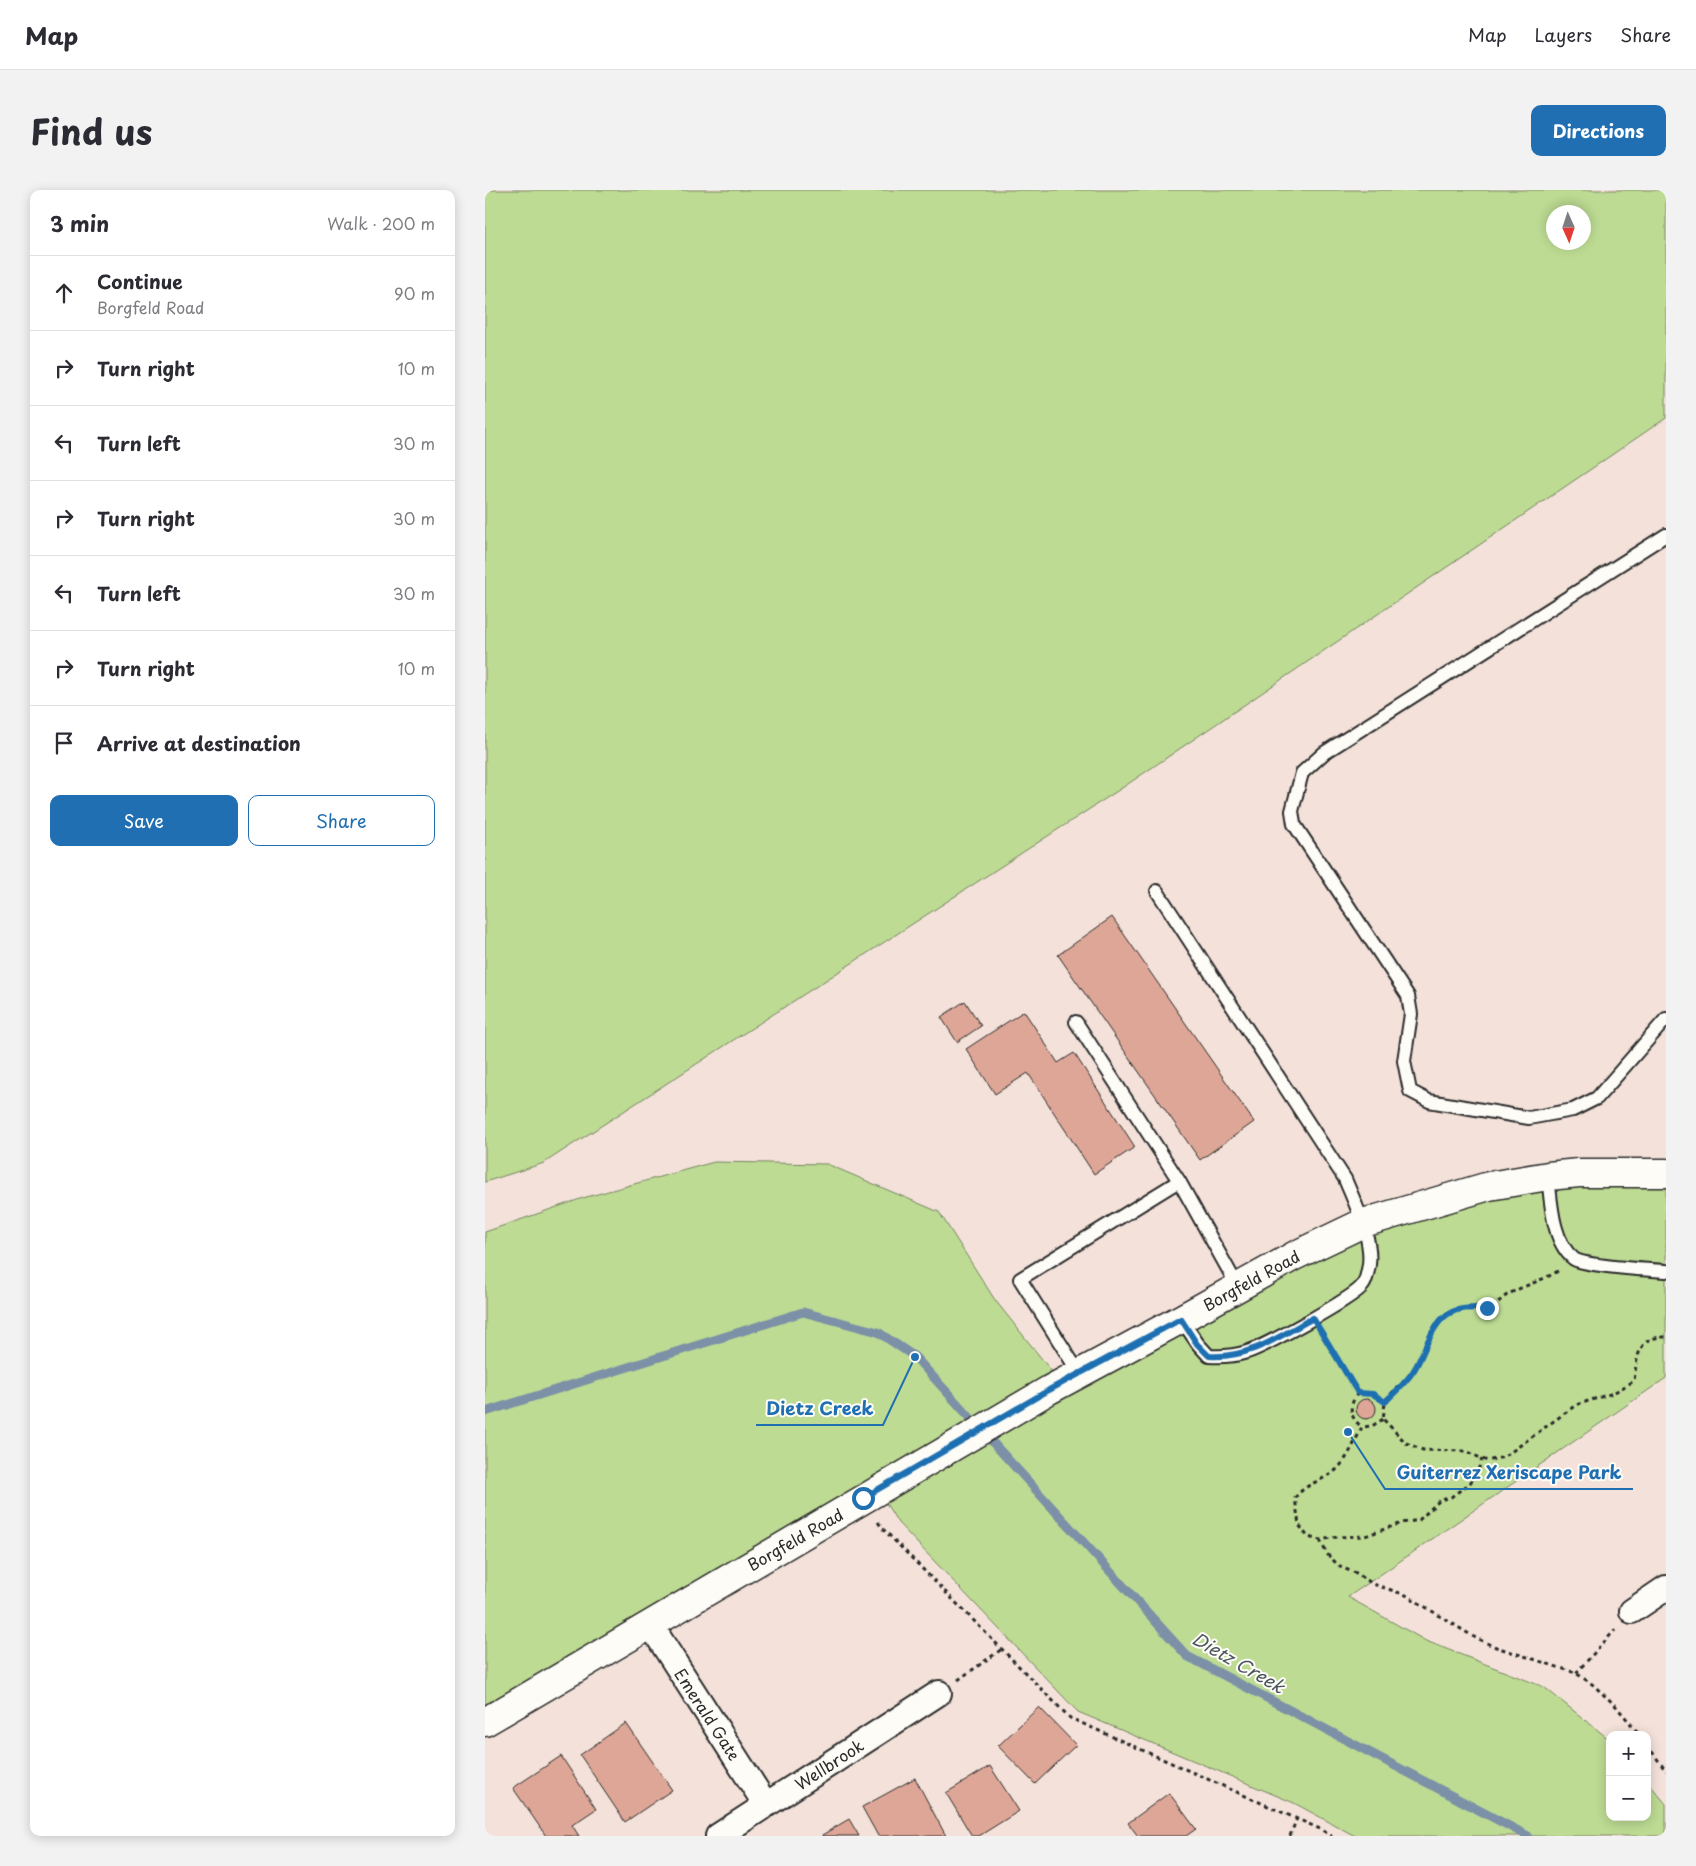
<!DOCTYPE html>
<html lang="en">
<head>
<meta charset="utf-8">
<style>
  body { margin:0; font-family:"Playpen Sans",sans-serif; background:#f2f2f3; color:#2b2b33 }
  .controls { position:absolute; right:15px; bottom:15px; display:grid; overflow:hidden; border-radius:10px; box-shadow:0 2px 12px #0003 }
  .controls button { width:45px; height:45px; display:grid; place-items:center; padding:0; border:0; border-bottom:1px solid #e1e1e2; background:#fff; color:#2b2b33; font:25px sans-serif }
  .compass { position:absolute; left:1061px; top:15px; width:45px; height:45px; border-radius:50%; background:#fff; box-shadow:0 2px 12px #0003; rotate:177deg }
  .stop { position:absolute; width:15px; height:15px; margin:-11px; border:4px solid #1f6fb2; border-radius:50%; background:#fff }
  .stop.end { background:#1f6fb2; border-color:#fff; box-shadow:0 1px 5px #0008 }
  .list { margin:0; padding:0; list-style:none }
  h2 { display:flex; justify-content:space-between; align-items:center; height:65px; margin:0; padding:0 20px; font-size:21px }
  h2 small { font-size:16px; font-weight:400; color:#7c7c81 }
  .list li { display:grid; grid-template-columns:32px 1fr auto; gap:15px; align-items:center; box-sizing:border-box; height:75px; padding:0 20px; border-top:1px solid #e1e1e2 }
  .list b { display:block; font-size:19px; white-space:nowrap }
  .list p { margin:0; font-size:16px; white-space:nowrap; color:#7c7c81 }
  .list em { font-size:16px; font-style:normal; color:#7c7c81 }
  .actions { display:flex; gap:10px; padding:15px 20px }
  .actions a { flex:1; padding:11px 0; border:1px solid #1f6fb2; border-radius:10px; text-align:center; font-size:18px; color:#1f6fb2 }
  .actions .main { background:#1f6fb2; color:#fff }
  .icon { flex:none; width:28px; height:28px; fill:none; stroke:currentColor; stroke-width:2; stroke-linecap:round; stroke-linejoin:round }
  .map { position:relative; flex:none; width:1181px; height:1646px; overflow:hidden; border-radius:10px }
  header { display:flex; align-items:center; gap:30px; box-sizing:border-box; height:70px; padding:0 25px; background:#fff; border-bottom:1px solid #e1e1e2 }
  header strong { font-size:24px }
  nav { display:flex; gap:28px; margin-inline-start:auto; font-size:18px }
  .intro { display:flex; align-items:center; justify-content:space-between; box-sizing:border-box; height:120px; padding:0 30px }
  h1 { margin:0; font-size:35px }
  .button { padding:12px 22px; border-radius:10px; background:#1f6fb2; color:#fff; font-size:18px; font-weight:700 }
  main { display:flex; gap:30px; padding:0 30px }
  aside { flex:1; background:#fff; border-radius:10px; box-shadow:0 2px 12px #0003 }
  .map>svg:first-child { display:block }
  .green { fill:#bddb93; stroke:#74835f; fill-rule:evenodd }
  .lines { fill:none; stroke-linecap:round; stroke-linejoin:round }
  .stream { stroke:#7b90a7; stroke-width:9 }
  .building { fill:#dea696; stroke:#2b2b2b }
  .service-casing { stroke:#2b2b2b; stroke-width:16 }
  .minor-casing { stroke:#2b2b2b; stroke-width:28 }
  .tertiary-casing { stroke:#2b2b2b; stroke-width:31 }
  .path { stroke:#2b2b2b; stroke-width:3; stroke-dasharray:4 4; stroke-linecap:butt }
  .service { stroke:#fdfcf7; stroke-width:12 }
  .minor { stroke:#fdfcf7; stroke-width:24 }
  .tertiary { stroke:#fdfcf7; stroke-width:28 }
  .route { stroke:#1f6fb2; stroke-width:6 }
  .labels { text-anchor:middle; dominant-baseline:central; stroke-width:4; stroke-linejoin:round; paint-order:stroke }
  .street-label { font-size:16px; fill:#2b2b2b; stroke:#fdfcf7 }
  .water-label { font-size:18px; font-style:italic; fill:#4c555e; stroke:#fdfcf7 }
  .leader { fill:none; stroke:#1f6fb2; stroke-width:2 }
  .callout-dot { fill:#1f6fb2; stroke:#fdfcf7; stroke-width:2 }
  .callout-label { font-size:18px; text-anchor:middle; font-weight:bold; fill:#1f6fb2; stroke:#fdfcf7; stroke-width:4; stroke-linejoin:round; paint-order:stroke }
</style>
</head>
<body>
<header>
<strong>Map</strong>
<nav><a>Map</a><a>Layers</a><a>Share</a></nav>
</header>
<div class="intro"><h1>Find us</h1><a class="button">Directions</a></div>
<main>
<aside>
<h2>3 min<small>Walk · 200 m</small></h2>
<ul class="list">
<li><svg class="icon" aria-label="ahead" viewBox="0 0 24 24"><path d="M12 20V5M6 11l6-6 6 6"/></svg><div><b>Continue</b><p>Borgfeld Road</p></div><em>90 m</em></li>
<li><svg class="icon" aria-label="right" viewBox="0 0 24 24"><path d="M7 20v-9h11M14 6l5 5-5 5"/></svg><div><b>Turn right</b></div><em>10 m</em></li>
<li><svg class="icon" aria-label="left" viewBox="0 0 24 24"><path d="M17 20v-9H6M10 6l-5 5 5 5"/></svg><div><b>Turn left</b></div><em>30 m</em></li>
<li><svg class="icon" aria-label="right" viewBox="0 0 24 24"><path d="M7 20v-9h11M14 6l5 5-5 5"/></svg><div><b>Turn right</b></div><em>30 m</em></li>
<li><svg class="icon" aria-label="left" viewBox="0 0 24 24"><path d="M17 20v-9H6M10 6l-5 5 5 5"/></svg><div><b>Turn left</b></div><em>30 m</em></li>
<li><svg class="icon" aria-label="right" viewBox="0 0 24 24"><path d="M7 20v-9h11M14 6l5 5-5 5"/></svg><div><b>Turn right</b></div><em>10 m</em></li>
<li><svg class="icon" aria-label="arrive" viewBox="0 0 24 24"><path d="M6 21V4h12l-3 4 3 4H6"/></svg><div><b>Arrive at destination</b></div></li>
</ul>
<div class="actions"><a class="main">Save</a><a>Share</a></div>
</aside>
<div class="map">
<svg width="1181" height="1646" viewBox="0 0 1181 1646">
  <rect width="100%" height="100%" fill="#f4e2da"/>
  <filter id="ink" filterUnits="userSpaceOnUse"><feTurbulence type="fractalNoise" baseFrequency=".02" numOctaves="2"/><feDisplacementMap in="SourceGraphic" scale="10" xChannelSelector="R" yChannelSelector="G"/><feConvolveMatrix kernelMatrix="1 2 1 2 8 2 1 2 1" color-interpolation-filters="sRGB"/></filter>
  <g filter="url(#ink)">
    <path class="green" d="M0,0H1181V228L640,596L59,973L0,992ZM1068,22H1098V52H1068Z
      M229,972L342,974L454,1022L510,1110L576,1193L809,1066L1004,996L1181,983V1188L863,1407L941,1451L1059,1497L1125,1550V1627H1162V1591L1181,1614V1646H870L809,1613L593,1522L413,1333L393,1300L0,1532V1042L98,1008Z"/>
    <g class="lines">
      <path class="stream" d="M0,1222L318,1122L393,1142L430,1167L702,1466L1043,1646"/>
    </g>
    <path class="building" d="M627,727L769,932L715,970L573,765Z
      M480,811L496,836L472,852L456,827Z
      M539,821L573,873L589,863L650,957L609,984L543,883L510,904L481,859Z
      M871 1219a10 10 0 1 1 20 0a10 10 0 1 1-20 0Z
      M554,1517L591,1555L550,1594L513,1556Z
      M141,1533L187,1600L140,1632L95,1565Z
      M76,1566L111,1619L87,1635L94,1646H61L28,1598Z
      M505,1576L534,1621L494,1646H487L461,1603Z
      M430,1588L461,1646H393L377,1617Z
      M684,1603L711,1639L701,1646H653L643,1633Z
      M364,1629L374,1646H337V1645Z"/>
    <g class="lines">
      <g class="service-casing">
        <path id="service" d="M1181,345L839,563L817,583L807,621L809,634L923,806L926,824L919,871L925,901L944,911L1044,928L1088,920L1112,908L1181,829
          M672,701L860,989C870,1014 890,1052 883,1080C882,1084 881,1091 878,1095C869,1108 780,1156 762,1162C749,1166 738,1167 724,1166L713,1154L696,1129
          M591,832L694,991L753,1097
          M1063,986C1066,1011 1067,1052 1089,1069C1100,1076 1165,1080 1181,1081
          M594,1183L535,1089L694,991"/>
      </g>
      <g class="minor-casing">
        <path id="minor" d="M1147,1421L1181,1398
          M165,1434L281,1615
          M233,1646L454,1503"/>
      </g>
      <g class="tertiary-casing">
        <path id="tertiary" d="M0,1532L564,1200L696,1129L809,1066L878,1033L1004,996L1063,986L1094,983H1181"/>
      </g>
      <path class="path" d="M1073,1081C1057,1091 1039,1095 1022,1105C1016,1109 1011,1116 1003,1117C990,1121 974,1116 962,1124C945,1137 940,1162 929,1180C922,1192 909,1199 901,1211C899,1215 899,1224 898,1229L921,1253L938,1260L980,1261L1002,1271L1019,1267L1091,1215L1128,1203L1149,1191C1152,1168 1152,1146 1181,1147
        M839,1146L873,1203L888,1204L900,1212
        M873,1203C863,1216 864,1227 877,1237
        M898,1229L887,1236L877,1237C869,1253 861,1274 846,1284C833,1292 819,1295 810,1308L814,1335L823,1347L835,1350L852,1347L880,1346L917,1333L934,1330L954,1311L966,1307L985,1293L992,1283L997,1269
        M393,1332L398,1339L585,1528L835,1639L847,1646
        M835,1350L842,1364L855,1377L871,1383L888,1394L921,1405L989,1447L1008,1456L1091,1483L1107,1494L1130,1515L1155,1545
        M1091,1483L1130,1440
        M473,1490L517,1459
        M1162,1555L1181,1581
        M805,1646L812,1628"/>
      <use href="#service" class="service"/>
      <use href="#minor" class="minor"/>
      <use href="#tertiary" class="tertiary"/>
    </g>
  </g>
  <g class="lines" filter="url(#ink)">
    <path class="route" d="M378,1308L564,1200L696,1129L712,1154L724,1166C764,1169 795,1146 828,1128L873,1203L888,1204L900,1212C910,1202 921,1193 929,1180C940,1163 945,1136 963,1124C975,1117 989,1118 1002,1118"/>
  </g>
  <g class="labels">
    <g class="street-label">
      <text transform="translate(766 1090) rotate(-29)">Borgfeld Road</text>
      <text transform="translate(310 1349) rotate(-30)">Borgfeld Road</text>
      <text transform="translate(223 1524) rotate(57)">Emerald Gate</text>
      <text transform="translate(344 1574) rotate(-33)">Wellbrook</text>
    </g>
    <g class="water-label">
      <text transform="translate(754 1472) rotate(30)">Dietz Creek</text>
    </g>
  </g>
  <path class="leader" d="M430 1167L398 1235H271M863 1242L900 1299H1148"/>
  <g class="callout-dot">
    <circle cx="430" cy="1167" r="5"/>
    <circle cx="863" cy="1242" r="5"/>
  </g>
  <g class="callout-label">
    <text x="335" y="1225">Dietz Creek</text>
    <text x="1024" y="1289">Guiterrez Xeriscape Park</text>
  </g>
</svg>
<div class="controls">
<button>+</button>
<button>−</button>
</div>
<svg class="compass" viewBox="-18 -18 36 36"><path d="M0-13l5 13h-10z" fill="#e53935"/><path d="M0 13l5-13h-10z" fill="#7c7c81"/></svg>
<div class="stop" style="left:378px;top:1308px"></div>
<div class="stop end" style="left:1002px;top:1118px"></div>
</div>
</main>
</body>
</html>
